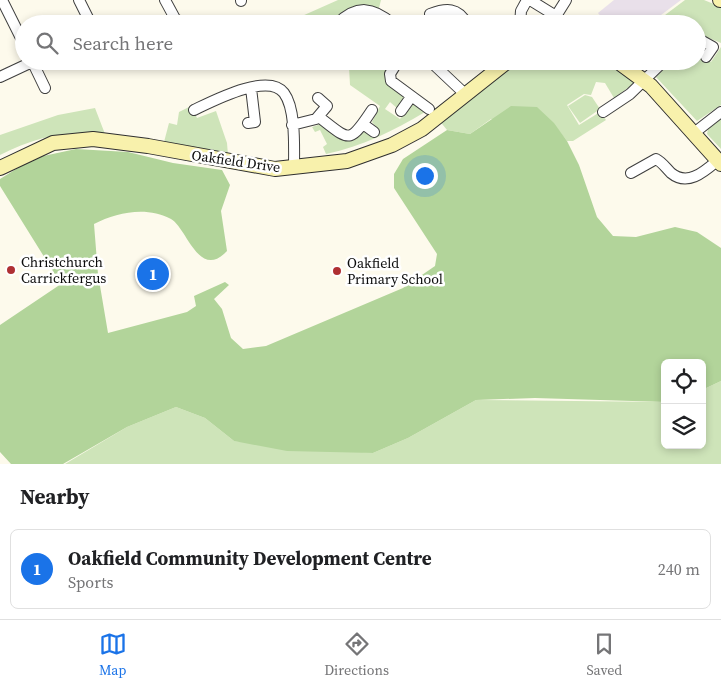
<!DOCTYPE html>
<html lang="en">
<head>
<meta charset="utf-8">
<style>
  body { margin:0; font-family:"Source Serif 4",serif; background:#f6f6f6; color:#202124 }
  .controls { position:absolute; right:15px; bottom:15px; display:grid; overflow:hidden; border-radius:8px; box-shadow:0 2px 8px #0003 }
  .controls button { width:45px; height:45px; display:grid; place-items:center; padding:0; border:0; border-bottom:1px solid #e0e0e0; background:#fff; color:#202124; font:25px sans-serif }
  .you { position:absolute; left:424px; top:175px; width:18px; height:18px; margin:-12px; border:4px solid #fff; border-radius:50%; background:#1a73e8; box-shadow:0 0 0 8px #1a73e833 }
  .badge { display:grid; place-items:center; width:32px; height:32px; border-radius:50%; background:#1a73e8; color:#fff; font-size:16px; font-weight:700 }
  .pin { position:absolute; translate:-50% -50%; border:2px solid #fff; box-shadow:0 1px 5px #0006 }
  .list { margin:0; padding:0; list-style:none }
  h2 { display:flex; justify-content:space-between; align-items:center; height:65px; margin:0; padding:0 20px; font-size:21px }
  h2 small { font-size:16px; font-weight:400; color:#757577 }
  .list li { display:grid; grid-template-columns:32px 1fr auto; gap:15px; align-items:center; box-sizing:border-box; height:80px; margin:0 10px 10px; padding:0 10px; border:1px solid #e0e0e0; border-radius:8px }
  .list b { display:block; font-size:19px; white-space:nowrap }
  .list p { margin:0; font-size:16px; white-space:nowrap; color:#757577 }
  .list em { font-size:16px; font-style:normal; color:#757577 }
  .icon { flex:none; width:28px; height:28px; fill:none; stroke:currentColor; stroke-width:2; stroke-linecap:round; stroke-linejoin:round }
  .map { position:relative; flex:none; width:721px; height:464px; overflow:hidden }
  .search { position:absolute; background:#fff; box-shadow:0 2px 8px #0003; left:15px; right:15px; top:15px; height:55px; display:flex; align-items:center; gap:12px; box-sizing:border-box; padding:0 18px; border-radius:28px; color:#757577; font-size:19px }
  .sheet { height:155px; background:#fff }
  nav { display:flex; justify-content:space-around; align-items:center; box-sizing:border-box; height:70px; border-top:1px solid #e0e0e0; background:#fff; font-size:14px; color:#757577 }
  nav a { display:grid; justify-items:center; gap:2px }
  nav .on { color:#1a73e8 }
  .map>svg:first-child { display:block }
  .industrial { fill:#e9e0ea }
  .green { fill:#cee4b9 }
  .forest { fill:#b2d49a }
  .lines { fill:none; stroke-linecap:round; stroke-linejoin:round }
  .street-casing { stroke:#3f3f3f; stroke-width:12 }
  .secondary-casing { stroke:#2e2e2e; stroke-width:16 }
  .street { stroke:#fff; stroke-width:10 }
  .secondary { stroke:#f8f1ac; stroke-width:14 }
  .poi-dot { fill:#af3033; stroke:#fff; stroke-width:2 }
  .labels { text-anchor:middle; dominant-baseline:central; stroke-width:5; stroke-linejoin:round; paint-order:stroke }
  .street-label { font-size:14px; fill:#0c0c0c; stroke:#fff }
  .poi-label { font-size:14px; fill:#0c0c0c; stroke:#fff; text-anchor:start }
</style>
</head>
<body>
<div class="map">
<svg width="721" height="464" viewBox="0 0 721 464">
  <rect width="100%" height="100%" fill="#fdfaec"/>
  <path class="industrial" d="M614,0H681L649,24H607L598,13Z"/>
  <path class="green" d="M338,0H381L379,8L355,7L347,10L329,24H284Z
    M685,0H704L721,7V43L697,33V24H653Z
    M697,44L701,49L699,54L711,62L721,47V105L697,121L656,77L672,61H697Z
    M352,61H386L382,68L387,71L404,97L398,109L390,102L385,109L400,119L411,105H416L425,112C393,131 363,146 326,154L323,147L327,144L320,130L315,132L312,127L321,124L345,140L354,139L365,131L374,135L378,129L372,122L380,106L350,85L349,67Z
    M520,61H603L623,71L633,81V84L614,98L605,83L596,82L591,95L584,94L567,105L579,125L600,112L606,120L573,141H567L553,123L491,119L470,134L447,130L438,119L507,67Z
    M585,95L592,97L600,109L580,123L568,106Z
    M191,106L197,118L216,111L227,143L228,155L164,142L169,123L177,125L179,112Z
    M95,108L105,134C67,130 34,137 0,155V135L58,115Z
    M721,119V149L707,134L708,129Z
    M721,381V464H65L127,427L176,407L205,418L234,441L373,453L408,438L476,400L665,402V445H702V390Z"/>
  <path class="forest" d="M511,106L537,107L554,123L567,141L579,165L597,217L613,236L636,237L675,227L697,232L721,248V381L702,390V363H665V402L535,398L476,400L408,438L373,453L287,451L234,441L205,418L176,407L127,427L63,464H11L0,452V325L61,284L0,186V179L34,158L76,149L128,152L173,163L222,170L230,185L221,211L227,251C199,281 187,228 171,219C147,206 117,212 94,224L98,274L108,333L187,312L196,306L194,296L225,282L229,285L214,299L222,309L231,338L243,349L266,346L403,288L435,266L437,254L394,188V174L403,159L447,130L470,134Z"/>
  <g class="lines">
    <g class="street-casing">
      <path id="street" d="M2,0L24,44
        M79,0L91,24
        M165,0L178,24
        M241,0V1
        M530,0L556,16L566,0
        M430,14C446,8 458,7 467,24
        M165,24L176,19
        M337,24C357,4 373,7 393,24
        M520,24L521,11L527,0
        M697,38L713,47L706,57
        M32,61L45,88
        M398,61L390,74L391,81L429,109
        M430,61L465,94
        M440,70L448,61
        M0,77L32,62
        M194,110C213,101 268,72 284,93C296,109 294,148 294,168
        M401,111L411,97
        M603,112L630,94L664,61
        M319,117C350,141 349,145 372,110
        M248,123L255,122L251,88
        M363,124L374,132
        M292,125L316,119L327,106L318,98
        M694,133L721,112
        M631,173L656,159C662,162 666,168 671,173C688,187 705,171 718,160"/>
    </g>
    <g class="secondary-casing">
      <path id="secondary" d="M720,0H721
        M617,61L651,86L721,164
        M0,168L53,143L93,139L148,146L275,169L347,161L392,145L422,129L508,61"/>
    </g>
    <use href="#street" class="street"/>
    <use href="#secondary" class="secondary"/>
  </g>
  <g class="poi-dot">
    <circle cx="11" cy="270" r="5"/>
    <circle cx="337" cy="271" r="5"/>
  </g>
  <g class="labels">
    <g class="street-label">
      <text transform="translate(236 161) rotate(8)">Oakfield Drive</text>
    </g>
    <g class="poi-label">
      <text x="21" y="262">Christchurch<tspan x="21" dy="16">Carrickfergus</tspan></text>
      <text x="347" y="263">Oakfield<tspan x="347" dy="16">Primary School</tspan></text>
    </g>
  </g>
</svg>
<div class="controls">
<button><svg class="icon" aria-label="locate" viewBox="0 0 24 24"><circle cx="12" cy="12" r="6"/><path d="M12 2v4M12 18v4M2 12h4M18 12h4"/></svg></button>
<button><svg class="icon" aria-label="layers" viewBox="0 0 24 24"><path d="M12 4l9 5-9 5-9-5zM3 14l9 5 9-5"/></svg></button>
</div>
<div class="you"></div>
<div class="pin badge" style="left:153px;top:274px">1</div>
<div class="search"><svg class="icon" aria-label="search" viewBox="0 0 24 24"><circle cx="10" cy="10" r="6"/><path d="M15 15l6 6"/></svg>Search here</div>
</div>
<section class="sheet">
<h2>Nearby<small></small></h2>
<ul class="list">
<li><span class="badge">1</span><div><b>Oakfield Community Development Centre</b><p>Sports</p></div><em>240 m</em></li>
</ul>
</section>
<nav>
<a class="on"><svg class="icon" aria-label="map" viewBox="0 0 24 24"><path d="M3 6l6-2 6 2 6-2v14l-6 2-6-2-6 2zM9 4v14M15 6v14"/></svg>Map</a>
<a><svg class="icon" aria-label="directions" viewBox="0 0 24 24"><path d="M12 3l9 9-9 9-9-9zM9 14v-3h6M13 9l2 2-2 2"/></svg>Directions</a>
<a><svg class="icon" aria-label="saved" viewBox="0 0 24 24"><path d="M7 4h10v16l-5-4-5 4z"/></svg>Saved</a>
</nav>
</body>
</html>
